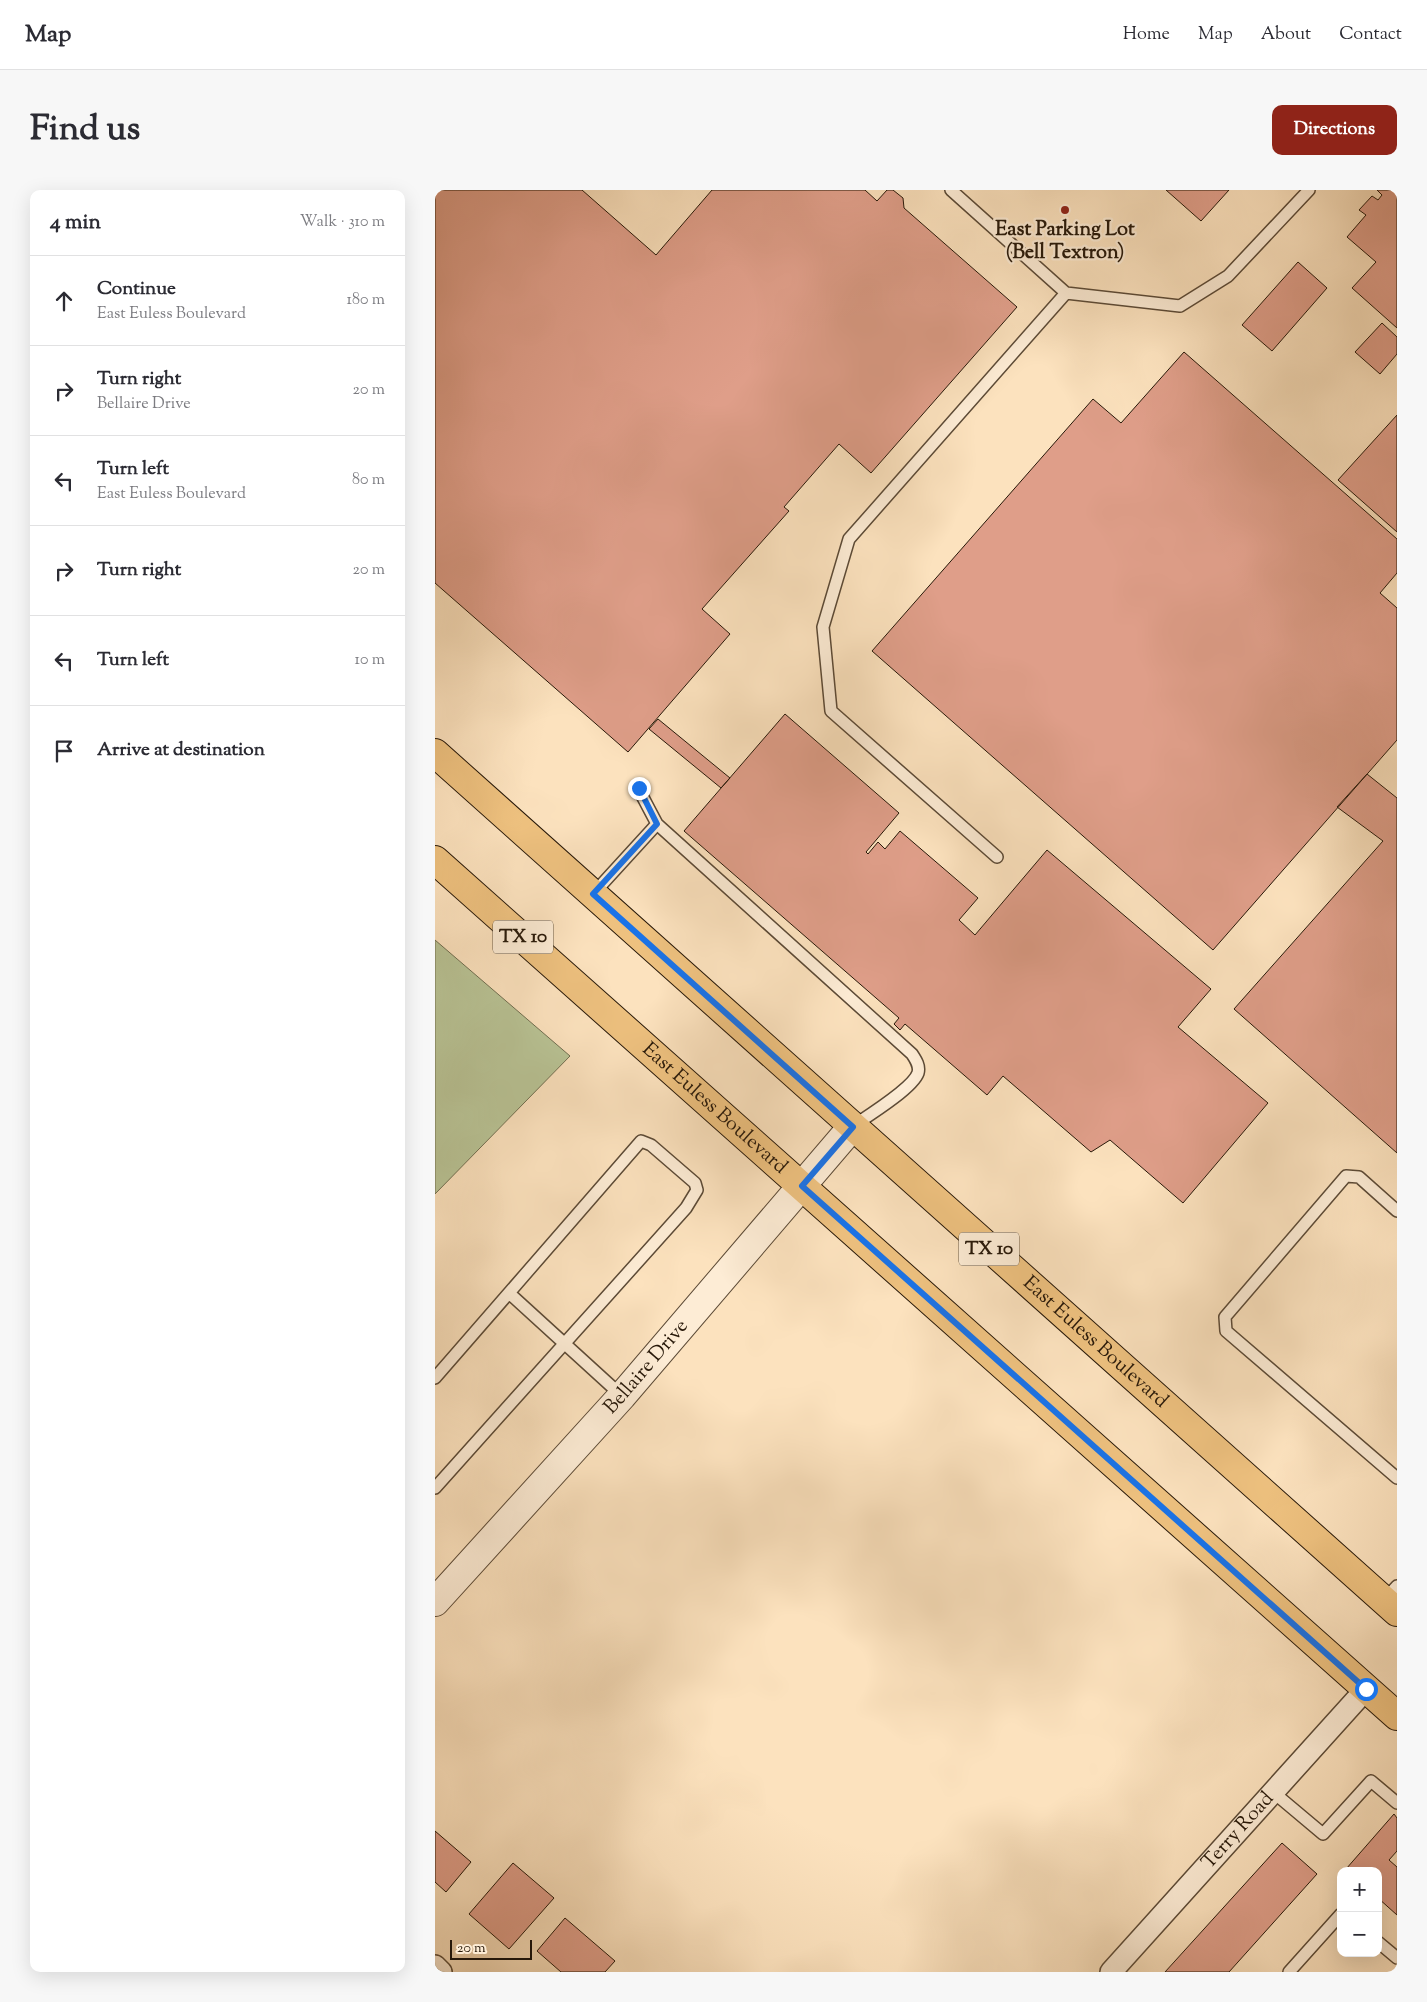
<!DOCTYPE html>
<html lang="en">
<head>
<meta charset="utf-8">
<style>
  body { margin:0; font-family:"Sorts Mill Goudy",serif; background:#f7f7f7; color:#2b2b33 }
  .controls { position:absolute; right:15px; bottom:15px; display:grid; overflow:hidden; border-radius:10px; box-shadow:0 5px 20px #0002 }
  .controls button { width:45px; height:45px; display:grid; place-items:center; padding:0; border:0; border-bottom:1px solid #e1e1e2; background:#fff; color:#2b2b33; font:25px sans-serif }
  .scale { position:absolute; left:15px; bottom:12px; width:82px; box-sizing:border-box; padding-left:5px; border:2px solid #271809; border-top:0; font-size:14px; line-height:18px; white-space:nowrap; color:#271809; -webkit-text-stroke:4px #fdecd5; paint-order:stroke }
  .stop { position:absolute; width:15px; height:15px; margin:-11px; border:4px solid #1a73e8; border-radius:50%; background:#fff }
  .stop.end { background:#1a73e8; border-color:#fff; box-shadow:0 1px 5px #0008 }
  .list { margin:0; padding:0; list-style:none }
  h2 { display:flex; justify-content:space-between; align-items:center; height:65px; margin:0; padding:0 20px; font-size:21px }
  h2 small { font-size:16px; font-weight:400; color:#7c7c81 }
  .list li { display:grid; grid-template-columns:32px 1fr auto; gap:15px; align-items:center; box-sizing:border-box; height:90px; padding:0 20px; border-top:1px solid #e1e1e2 }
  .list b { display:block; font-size:19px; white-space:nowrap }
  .list p { margin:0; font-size:16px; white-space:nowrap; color:#7c7c81 }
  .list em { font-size:16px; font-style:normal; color:#7c7c81 }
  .icon { flex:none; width:28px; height:28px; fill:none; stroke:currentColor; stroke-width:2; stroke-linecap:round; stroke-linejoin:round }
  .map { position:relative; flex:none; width:962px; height:1782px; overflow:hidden; border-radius:10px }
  header { display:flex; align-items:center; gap:30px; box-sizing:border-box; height:70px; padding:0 25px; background:#fff; border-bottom:1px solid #e1e1e2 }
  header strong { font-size:24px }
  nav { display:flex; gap:28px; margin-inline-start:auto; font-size:18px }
  .intro { display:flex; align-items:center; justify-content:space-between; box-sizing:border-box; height:120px; padding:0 30px }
  h1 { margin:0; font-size:35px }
  .button { padding:12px 22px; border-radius:10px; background:#8f2418; color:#fff; font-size:18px; font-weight:700 }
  main { display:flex; gap:30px; padding:0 30px }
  aside { flex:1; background:#fff; border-radius:10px; box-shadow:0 5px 20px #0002 }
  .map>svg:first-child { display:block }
  .green { fill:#b9c496; stroke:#706e50 }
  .building { fill:#df9e89; stroke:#271809 }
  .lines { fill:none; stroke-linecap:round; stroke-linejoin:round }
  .service-casing { stroke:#5c4a36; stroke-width:14 }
  .minor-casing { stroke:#5c4a36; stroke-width:24 }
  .tertiary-casing { stroke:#5c4a36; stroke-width:30 }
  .primary-casing { stroke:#271809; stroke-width:30 }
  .service { stroke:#fdecd5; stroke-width:11 }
  .minor { stroke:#fdecd5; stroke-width:21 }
  .tertiary { stroke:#fdecd5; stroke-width:28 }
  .primary { stroke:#eec17f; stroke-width:28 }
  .route { stroke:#1a73e8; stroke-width:6 }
  .poi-dot { fill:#8f2418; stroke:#fdecd5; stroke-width:2 }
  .labels { text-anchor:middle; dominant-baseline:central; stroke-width:4.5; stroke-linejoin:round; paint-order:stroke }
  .shield { fill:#fdecd5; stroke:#675846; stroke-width:1 }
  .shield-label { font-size:19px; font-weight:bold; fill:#271809 }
  .poi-label { font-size:20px; font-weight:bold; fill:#271809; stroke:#fdecd5 }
  .street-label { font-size:20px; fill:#271809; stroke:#fdecd5 }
</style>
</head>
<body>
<header>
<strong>Map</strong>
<nav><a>Home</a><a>Map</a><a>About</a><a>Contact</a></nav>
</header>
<div class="intro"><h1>Find us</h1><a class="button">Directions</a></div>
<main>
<aside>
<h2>4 min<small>Walk · 310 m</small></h2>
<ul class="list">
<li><svg class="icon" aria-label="ahead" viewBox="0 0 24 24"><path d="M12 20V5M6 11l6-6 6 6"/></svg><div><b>Continue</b><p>East Euless Boulevard</p></div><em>180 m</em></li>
<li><svg class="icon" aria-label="right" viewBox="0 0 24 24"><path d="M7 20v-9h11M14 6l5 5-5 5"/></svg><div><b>Turn right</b><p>Bellaire Drive</p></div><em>20 m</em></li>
<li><svg class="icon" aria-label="left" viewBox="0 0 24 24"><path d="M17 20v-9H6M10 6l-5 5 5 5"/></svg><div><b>Turn left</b><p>East Euless Boulevard</p></div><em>80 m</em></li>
<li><svg class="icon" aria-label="right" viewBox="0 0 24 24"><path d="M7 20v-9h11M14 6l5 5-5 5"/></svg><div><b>Turn right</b></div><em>20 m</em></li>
<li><svg class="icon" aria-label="left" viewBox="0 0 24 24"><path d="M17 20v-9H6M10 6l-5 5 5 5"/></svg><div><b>Turn left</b></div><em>10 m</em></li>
<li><svg class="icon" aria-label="arrive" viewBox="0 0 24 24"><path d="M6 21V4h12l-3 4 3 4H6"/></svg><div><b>Arrive at destination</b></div></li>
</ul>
</aside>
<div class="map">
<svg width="962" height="1782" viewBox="0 0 962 1782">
  <rect width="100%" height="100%" fill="#fce2be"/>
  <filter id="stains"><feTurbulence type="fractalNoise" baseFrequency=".004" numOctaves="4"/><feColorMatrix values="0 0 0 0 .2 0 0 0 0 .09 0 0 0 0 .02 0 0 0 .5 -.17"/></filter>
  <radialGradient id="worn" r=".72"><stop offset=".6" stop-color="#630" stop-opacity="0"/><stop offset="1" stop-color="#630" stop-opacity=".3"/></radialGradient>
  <path class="green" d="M0,750L135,866L0,1004Z"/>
  <path class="building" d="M0,0H147L221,65L277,0H430L442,11L452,0H458L468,8L469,18L582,117L436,283L404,254L349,317L354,321L267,419L295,444L193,562L0,393Z
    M731,0H794L766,31Z
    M942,0H962V138L917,98L941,72L912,47L931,25L924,20L937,6L943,10L947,5Z
    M863,72L892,98L837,161L807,135Z
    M947,133L962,147V164L945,184L920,162Z
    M749,162L962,349V383L945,403L962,418V550L778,760L437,461L658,209L686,233Z
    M962,225V342L903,290Z
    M350,524L464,623L431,662L433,664L443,652L450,659L465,641L543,708L524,730L540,745L612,660L776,799L743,837L833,913L748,1013L675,950L656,962L568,886L552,905L470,834L465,840L459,834L464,828L249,641Z
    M223,529L295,588L286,598L214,539Z
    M932,584L962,608V963L799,819L948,651L902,617Z
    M959,1624L962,1628V1661L954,1670L962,1677V1725L943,1708V1681H913L911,1679Z
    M0,1641L36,1672L11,1702L0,1692Z
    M847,1653L882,1684L794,1782H730Z
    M78,1673L119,1708L74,1759L34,1724Z
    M130,1728L180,1771L170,1782H126L102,1761Z"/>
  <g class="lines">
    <g class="service-casing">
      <path id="service" d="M516,0L631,103L745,116L793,86L874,0
        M203,598L222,634
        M562,667L396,521L388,437L414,349L631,103
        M158,704L222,634L477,864C481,870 485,876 483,883C478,898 433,926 418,936
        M962,1021L924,987L911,986L790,1127L791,1141L962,1288
        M74,1103L187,1206
        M0,1188L206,951L216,955L260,993L262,1000L251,1018L0,1298
        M949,1410L962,1396
        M838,1602L888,1644L936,1591L962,1613
        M943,1752L962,1768
        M854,1782L906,1724"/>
    </g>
    <g class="minor-casing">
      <g id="minor">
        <path d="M0,1776L6,1782"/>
        <path id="s1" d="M676,1782L931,1499"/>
      </g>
    </g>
    <g class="tertiary-casing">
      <g id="tertiary">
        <path id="s2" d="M0,1412L187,1206L417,937"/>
      </g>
    </g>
    <g class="primary-casing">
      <g id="primary">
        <path id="s3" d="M0,563L962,1422"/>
        <path id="s4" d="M0,670L962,1526"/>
      </g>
    </g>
    <use href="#service" class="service"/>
    <use href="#minor" class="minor"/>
    <use href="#tertiary" class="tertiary"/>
    <use href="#primary" class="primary"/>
  </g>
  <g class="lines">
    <path class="route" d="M204,598L222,634L158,704L418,937L367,996L931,1499"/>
  </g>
  <circle class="poi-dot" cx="630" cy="20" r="5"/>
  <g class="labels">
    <g class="shield">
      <rect x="58" y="730.5" width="60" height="33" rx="4"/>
      <rect x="524" y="1042.5" width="60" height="33" rx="4"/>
    </g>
    <g class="shield-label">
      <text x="88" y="747">TX 10</text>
      <text x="554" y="1059">TX 10</text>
    </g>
    <g class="poi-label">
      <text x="630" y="40">East Parking Lot<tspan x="630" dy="23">(Bell Textron)</tspan></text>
    </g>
    <g class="street-label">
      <text stroke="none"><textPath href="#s4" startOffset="374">East Euless Boulevard</textPath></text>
      <text stroke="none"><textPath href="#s3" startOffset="885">East Euless Boulevard</textPath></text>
      <text stroke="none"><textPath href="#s2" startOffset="316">Bellaire Drive</textPath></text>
      <text stroke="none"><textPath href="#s1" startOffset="190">Terry Road</textPath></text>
    </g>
  </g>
  <rect width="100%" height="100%" filter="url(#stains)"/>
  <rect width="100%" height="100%" fill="url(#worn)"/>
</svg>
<div class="controls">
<button>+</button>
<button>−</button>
</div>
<div class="scale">20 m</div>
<div class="stop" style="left:931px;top:1499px"></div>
<div class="stop end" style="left:204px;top:598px"></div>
</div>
</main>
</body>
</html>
